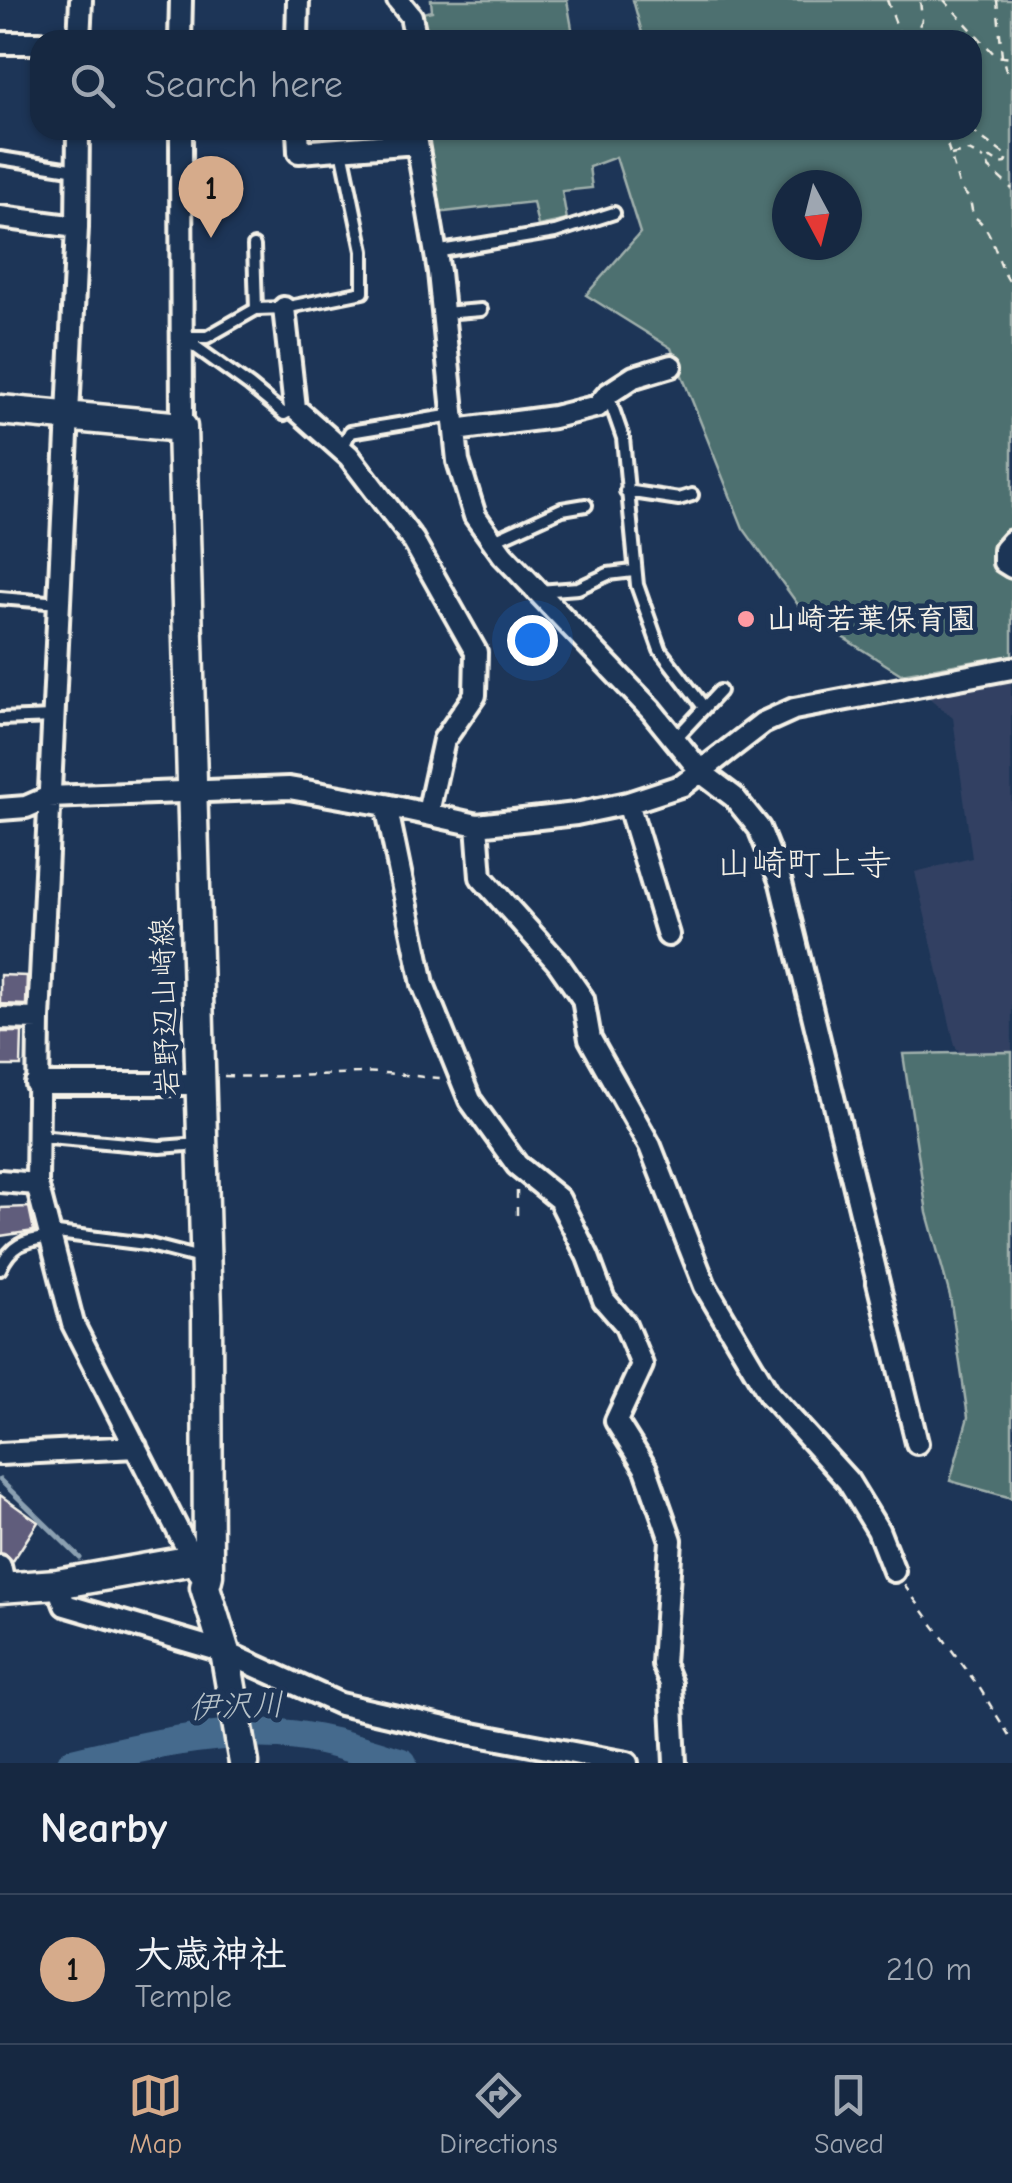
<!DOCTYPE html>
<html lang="en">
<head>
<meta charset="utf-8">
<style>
  body { margin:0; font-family:"Comic Neue","Klee One",sans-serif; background:#23344c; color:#f1f3f6 }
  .compass { position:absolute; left:772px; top:170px; width:90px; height:90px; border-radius:50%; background:#162841; box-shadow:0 2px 8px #0004; rotate:173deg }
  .you { position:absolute; left:532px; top:640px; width:35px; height:35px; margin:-25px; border:8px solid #fff; border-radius:50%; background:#1a73e8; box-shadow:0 0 0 15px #1a73e833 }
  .badge { display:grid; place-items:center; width:65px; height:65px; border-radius:50%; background:#d6ab8b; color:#111; font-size:32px; font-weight:700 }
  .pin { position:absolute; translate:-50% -82px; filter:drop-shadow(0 2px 5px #0008) }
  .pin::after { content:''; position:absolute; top:52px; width:35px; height:30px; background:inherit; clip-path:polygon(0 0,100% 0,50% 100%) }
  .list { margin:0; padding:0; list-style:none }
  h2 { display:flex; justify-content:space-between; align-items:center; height:130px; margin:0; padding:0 40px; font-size:42px }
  h2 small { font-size:32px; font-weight:400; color:#9ea6b1 }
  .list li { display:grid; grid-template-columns:65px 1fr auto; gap:30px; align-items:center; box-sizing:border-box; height:150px; padding:0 40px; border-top:2px solid #35445a }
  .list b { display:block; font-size:38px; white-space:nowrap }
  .list p { margin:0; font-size:32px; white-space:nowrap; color:#9ea6b1 }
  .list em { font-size:32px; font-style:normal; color:#9ea6b1 }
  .icon { flex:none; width:55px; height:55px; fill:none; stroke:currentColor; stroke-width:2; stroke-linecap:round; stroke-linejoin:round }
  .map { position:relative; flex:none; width:1012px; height:1763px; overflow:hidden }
  .search { position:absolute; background:#162841; box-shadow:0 2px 8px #0004; left:30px; right:30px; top:30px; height:110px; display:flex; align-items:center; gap:25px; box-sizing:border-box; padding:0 35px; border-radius:30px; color:#9ea6b1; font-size:38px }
  .sheet { height:280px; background:#162841 }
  nav { display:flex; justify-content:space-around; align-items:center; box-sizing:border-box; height:140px; border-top:2px solid #35445a; background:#162841; font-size:28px; color:#9ea6b1 }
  nav a { display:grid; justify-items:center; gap:5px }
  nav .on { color:#d6ab8b }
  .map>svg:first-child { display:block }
  .built { fill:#314162 }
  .green { fill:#4d6f6f; stroke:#a0b0ac; stroke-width:2.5; fill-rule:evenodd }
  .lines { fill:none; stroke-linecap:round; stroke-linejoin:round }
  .stream { stroke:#8ba0b1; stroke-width:5 }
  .river { stroke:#456a8d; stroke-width:30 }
  .building { fill:#605d7c; stroke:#f4f1e8; stroke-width:2.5 }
  .lane-casing { stroke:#f4f1e8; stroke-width:18 }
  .street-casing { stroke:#f4f1e8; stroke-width:28 }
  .secondary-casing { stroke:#f4f1e8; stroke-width:35 }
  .path { stroke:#f4f1e8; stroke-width:2.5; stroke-dasharray:8 8; stroke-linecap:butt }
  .lane { stroke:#1d3557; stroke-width:10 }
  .street { stroke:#1d3557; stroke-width:20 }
  .secondary { stroke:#1d3557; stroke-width:28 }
  .poi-dot { fill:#ff9aa2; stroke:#1d3557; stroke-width:4 }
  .labels { text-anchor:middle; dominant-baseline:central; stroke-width:10; stroke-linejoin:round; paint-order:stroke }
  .poi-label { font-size:30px; font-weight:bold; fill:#f4f1e8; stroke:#1d3557; text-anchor:start }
  .street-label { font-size:30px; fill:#f4f1e8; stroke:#1d3557 }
  .water-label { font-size:32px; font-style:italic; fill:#b7c2c8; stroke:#1d3557 }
  .quarter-label { font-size:35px; fill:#f4f1e8; stroke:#1d3557 }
</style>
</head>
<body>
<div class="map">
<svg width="1012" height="1763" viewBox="0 0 1012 1763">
  <rect width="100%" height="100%" fill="#1d3557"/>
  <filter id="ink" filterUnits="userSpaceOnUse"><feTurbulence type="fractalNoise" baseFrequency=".01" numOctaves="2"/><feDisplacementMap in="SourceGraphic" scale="20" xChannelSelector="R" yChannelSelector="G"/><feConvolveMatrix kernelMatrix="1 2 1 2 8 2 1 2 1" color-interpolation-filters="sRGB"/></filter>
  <g filter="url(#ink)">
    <path class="built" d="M1011,656L1012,1052L960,1053L955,1046L915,872L972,858L953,718L901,674Z"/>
    <path class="green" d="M431,0H567L574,40H422L417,14L432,11Z
      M633,0H1012V655L901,674L804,613L743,528L671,348L586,295L640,233L616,157L589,167L592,188L562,191L567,220L538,226L533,202L435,213L423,130H972V40H644ZM787,185H847V245H787Z
      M1012,1052V1498L950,1481L968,1417L950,1296L927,1213L903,1054Z"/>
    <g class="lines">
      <path class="stream" d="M0,1480L80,1558"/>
      <path class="river" d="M72,1763C139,1747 211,1730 280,1734C322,1737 363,1751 402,1763"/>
    </g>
    <path class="building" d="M0,975L27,976L26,1005L0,1004Z
      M0,1032H22L21,1066H0Z
      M29,1207L34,1231L0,1236V1208Z
      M0,1495L38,1522L13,1561L0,1553Z"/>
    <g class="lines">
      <g class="lane-casing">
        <path id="lane" d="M417,133L436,130
          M0,158L77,170
          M254,246L256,309
          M435,252L555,232L614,213
          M443,313L481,310
          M608,395L623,438L637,585L660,650L703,706
          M295,408L284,414L250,386L182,337H207L256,309L284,308L363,292V251L342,150
          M342,449L350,432L453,415
          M626,491L679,499L692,495
          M494,540L562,509L586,505
          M539,591L578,588L608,574L633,571
          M0,598L59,603
          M0,719L53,717
          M675,739L720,691
          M38,1136L160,1147L200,1144
          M49,1232L146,1244L204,1259
          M0,1269C11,1244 24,1241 49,1237"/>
      </g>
      <g class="street-casing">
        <path id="street" d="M398,0L411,16L416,40
          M79,40L81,0
          M180,40L181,0
          M297,40L298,0
          M0,43H40
          M78,130L77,227L39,1019L37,1184L73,1324L199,1572
          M181,130L182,427
          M298,130L299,152L417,143L439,272L458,461L475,516L503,555L651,710L702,773L734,797L759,828L781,883L917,1443
          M0,217L77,227
          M284,308L295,408L349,456L413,540L476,652L475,695L444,740L428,813
          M455,430L554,417L598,406L608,394L634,377L671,366
          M1012,541L1004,550V562L1012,567
          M628,803L668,935
          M386,805L423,984L470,1100L517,1165L559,1199L588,1257L604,1300L625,1324L642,1365L616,1421L646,1469L671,1540L663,1664L671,1684L675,1763
          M0,809L26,807L49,797L289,788L386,805L477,825L576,814L628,803L683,785L763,723L794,709L1012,668
          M477,825L481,877L558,963L583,999L590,1039L650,1146L705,1286L769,1394L848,1481L878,1530L894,1571
          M0,1018L39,1019
          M36,1084H200
          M0,1181L37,1184
          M0,1454L136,1447
          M0,1566L5,1588
          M57,1584L65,1605L225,1652L340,1704L467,1733L627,1763"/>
      </g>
      <g class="secondary-casing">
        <path id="secondary" d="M0,410L182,427L207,1313L208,1575L205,1587L225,1652L244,1763
          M0,1588L57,1584L193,1560"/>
      </g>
      <path class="path" d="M887,0L902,40
        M944,0L996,56L1012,58
        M997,0L1002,57L1007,73L1012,75
        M912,40L922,20L920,0
        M943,130L960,188L970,199L973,216C997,231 994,263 1012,285
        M971,130L1008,157L1006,163L1000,164L991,158L986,159L989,168L1012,189
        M951,155L969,151L984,159
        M224,1076C270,1078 314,1075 359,1073C386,1071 413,1077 440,1078
        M517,1191V1221
        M904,1585L979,1687L1012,1740"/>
      <use href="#lane" class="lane"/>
      <use href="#street" class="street"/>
      <use href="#secondary" class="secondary"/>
    </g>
  </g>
  <circle class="poi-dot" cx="746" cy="619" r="10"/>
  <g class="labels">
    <g class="poi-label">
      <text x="766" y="619">山崎若葉保育園</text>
    </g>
    <g class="street-label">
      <text transform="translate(165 1007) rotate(-92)">岩野辺山崎線</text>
    </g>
    <g class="water-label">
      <text transform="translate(236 1706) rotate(-2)">伊沢川</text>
    </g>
    <g class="quarter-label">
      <text x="804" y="863">山崎町上寺</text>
    </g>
  </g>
</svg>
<svg class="compass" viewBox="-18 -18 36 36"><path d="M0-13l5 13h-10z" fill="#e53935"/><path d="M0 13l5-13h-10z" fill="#9ea6b1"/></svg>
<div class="you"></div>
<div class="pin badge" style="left:211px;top:238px">1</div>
<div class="search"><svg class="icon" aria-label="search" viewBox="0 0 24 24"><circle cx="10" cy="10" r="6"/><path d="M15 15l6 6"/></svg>Search here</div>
</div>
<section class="sheet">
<h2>Nearby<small></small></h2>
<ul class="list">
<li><span class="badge">1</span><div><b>大歳神社</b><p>Temple</p></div><em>210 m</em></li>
</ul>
</section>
<nav>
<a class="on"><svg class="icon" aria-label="map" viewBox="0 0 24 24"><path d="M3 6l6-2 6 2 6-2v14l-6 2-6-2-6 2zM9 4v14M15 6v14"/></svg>Map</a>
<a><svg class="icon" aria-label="directions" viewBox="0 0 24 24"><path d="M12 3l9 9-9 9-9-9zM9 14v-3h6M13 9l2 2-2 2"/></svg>Directions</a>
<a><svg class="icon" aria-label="saved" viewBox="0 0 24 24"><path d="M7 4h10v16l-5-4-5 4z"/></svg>Saved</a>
</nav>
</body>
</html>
